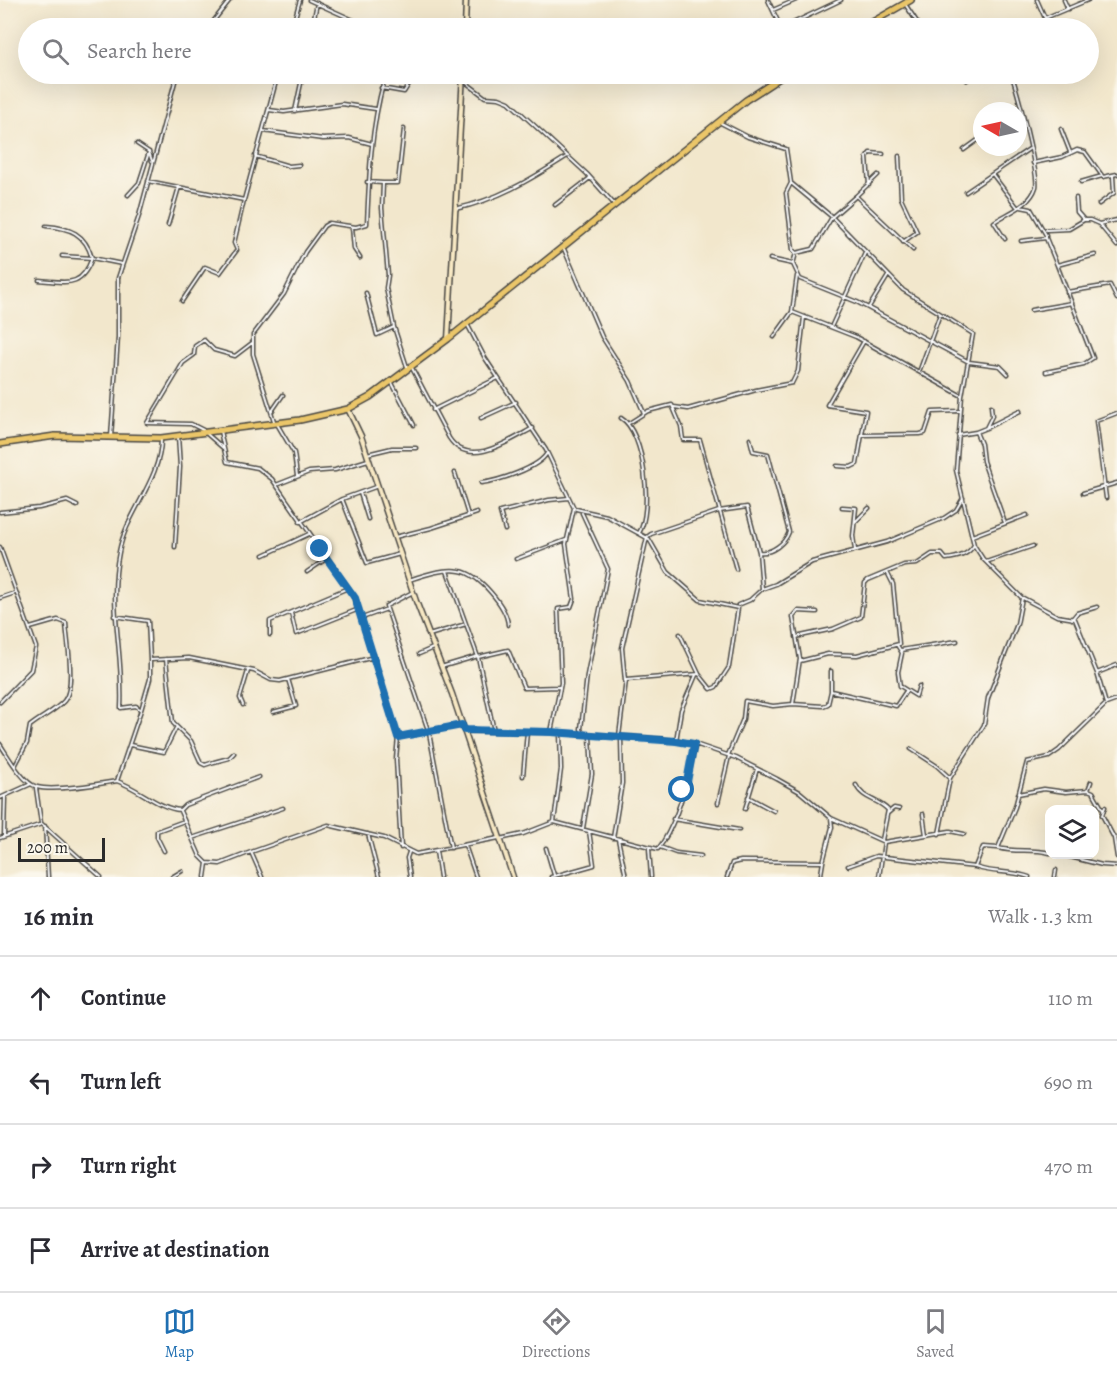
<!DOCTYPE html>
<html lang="en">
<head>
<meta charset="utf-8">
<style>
  body { margin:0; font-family:Alegreya,serif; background:#f2f2f3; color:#2b2b33 }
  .controls { position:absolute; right:18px; bottom:18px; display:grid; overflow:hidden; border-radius:12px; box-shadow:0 6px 24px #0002 }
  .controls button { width:54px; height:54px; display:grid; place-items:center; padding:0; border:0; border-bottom:2px solid #e1e1e2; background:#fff; color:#2b2b33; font:30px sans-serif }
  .compass { position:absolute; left:973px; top:102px; width:54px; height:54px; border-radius:50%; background:#fff; box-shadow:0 6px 24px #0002; rotate:279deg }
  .scale { position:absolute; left:18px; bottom:15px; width:87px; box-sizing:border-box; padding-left:6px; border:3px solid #2b2b2b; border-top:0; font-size:16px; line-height:21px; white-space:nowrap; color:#2b2b2b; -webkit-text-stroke:4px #fbf7ec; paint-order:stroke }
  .stop { position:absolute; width:18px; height:18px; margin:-14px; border:4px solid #1f6fb2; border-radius:50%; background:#fff }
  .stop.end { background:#1f6fb2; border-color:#fff; box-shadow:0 2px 6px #0008 }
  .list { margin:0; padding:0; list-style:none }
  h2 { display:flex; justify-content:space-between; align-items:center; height:78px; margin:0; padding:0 24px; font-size:26px }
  h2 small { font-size:20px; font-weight:400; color:#7c7c81 }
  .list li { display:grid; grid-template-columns:39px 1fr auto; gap:18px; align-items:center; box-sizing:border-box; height:84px; padding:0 24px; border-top:2px solid #e1e1e2 }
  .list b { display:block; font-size:22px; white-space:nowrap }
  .list em { font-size:20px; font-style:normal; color:#7c7c81 }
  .icon { flex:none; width:33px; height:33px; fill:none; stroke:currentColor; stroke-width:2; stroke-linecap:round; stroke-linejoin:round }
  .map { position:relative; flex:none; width:1117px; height:877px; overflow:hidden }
  .search { position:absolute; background:#fff; box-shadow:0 6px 24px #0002; left:18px; right:18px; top:18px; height:66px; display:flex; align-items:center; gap:15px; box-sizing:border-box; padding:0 21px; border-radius:33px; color:#7c7c81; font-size:22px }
  .sheet { height:414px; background:#fff }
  nav { display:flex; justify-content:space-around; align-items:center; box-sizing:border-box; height:84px; border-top:2px solid #e1e1e2; background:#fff; font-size:16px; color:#7c7c81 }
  nav a { display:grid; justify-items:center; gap:3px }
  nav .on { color:#1f6fb2 }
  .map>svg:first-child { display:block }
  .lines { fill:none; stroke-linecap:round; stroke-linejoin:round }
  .street-casing { stroke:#494743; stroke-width:5 }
  .secondary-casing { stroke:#494743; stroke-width:7 }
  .highway-casing { stroke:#494743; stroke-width:8 }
  .street { stroke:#fff; stroke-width:2 }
  .secondary { stroke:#f7e8c3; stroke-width:4 }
  .highway { stroke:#ebc669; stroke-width:5 }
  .route { stroke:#1f6fb2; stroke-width:8 }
</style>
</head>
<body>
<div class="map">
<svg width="1117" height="877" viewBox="0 0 1117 877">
  <rect width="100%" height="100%" fill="#fbf7ec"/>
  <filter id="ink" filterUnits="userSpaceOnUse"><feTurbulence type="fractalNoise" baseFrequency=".0167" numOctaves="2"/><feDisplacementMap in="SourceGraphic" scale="12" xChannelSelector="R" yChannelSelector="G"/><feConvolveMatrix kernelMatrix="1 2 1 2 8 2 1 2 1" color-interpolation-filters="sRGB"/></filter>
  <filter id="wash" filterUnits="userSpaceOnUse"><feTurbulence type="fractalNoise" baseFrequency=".008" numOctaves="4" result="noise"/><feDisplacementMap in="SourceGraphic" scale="24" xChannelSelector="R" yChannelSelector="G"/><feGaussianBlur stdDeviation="1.35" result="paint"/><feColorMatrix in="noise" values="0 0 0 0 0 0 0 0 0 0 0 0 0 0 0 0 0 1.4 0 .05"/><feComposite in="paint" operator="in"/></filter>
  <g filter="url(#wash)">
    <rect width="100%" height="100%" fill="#f2e7cc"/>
  </g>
  <g filter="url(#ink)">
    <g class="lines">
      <g class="street-casing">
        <path id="street" d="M309,0L371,28
          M768,0L781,28
          M1037,0L1045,18L1088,0
          M1064,0L1068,9
          M905,4L921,28
          M773,10L796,0
          M208,28L230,0
          M292,28L300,0
          M312,28L317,3
          M788,28L791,24L841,0
          M309,74H337
          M967,80L976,74
          M464,81L485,97L499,98L509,102L587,174L614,204
          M381,88L404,92L409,84
          M269,110L284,112L342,104L376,109
          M295,111L303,74
          M719,122L748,137L786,149L791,183L786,193L793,250L796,253L793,264L770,259
          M1061,129L1070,152
          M263,131L323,139L349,138L372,144
          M137,144L149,152L152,161
          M964,150L982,137
          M255,156L289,166L299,165
          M899,156L901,198L917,232L903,242
          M1033,163L1062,157L1077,150L1085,152L1103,177L1117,174
          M993,175L1018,208
          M148,181L244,200L278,74
          M367,182L383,183L382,208L388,275L386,288L394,327L407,367
          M1081,182L1102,176
          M383,183H398L404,129
          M791,183L832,217L856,196L913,250
          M869,185L867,157L870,153L883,154
          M966,192L1029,149
          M128,195L139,183L149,152
          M856,196L878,175
          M1076,198L1077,212L1084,220
          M1099,204L1114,193L1113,176
          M555,205L590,178
          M455,209C497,200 530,180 566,157
          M1099,224L1117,220
          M168,225L179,187
          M46,226C70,228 85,233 92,258L122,264
          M352,227L354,249L360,258
          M1046,230L1069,229L1084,220H1090L1099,224L1117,246
          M1046,238L1057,265L1095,255
          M1005,239L994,222C1009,212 1030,206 1036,187C1039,175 1017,88 1011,74
          M1021,241L1046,238V235L1031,209L1021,207
          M564,249L602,337L630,381L644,413
          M796,253L813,249L832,217L903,290L973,334L962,396
          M793,264L800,279L857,302L969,362L1000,366L1008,374
          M39,280C66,282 81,289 92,258L62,256
          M1067,292L1110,285L1117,299
          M366,293L377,335L394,327
          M182,301L205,267L220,273L237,250L234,243L244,200
          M869,307L888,276
          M1031,310L1072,303
          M792,312L856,337L962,396L956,470L974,545L983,559L1022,598L1017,624L988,698L984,725L950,778L939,834
          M467,324L485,358L546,450L574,508L566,544L574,599L571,607L558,609L561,683L551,732
          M832,325L865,253
          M774,337L792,312L797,276
          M412,368L449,438C469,469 509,441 533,428
          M919,372L940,314
          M1046,372L1084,364L1093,358L1057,265
          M392,383L414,425
          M991,406L992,416L986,428L976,432L981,444L983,461L1005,523
          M674,407L688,409L756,390L792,383L798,371L804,317
          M433,410L498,378
          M272,411L283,395
          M481,418L516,402
          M621,418C645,432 653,511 639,533
          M274,421L253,354V335L284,294L305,252L324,226L329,223L356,227L367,224C369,176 371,127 384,81L371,74
          M629,423L648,411L672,405L681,426L683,440H700L736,569
          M277,424L294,453L297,476
          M986,428L1020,411
          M203,430L191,424L147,423L183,363L194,355L195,346L204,340L214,350L235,356L252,343
          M220,431L227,462L258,468L272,479L355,598L398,737L396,759L401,848
          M207,434L223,448
          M863,435L920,434L925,433L932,412L959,411
          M958,435L976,432
          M111,437L118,337V278L139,216L177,74
          M750,439L753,451L768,454L789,532C785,543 772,554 759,552
          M367,454L392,448H416
          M837,466L851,467L857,464L866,411L827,405L864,341
          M455,473L468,515
          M481,483C498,481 539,468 547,453
          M276,485L309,472L335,470L368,460
          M378,486L342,499L367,563L400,554
          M360,493L368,519
          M1083,493L1117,483
          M1106,498L1096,421L1117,413
          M842,507L856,508L853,536L855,550
          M576,509L607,516L649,539L668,572L700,600L738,608L729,667L716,687L711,689L699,674L626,680L619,736
          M0,512L39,508L67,501L77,506
          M582,513L608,569L587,675L581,729L583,734
          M300,522L342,499
          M855,522L869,508
          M505,530L500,512L549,500L569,498
          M972,536L1027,515
          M395,537L431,528L477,513
          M0,547L36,647L31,670L0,702
          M175,547L180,467L178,436
          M264,555L309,534
          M516,559L566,540
          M986,562L1033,546
          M447,571L478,657L494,731
          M307,572L326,559
          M409,580C424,575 444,568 460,571C479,574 507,607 508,625
          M762,589L776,584L812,562L887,542L944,518L956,510L963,498
          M413,592L386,606L429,733L451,848
          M0,598L15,593
          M1023,598L1057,616L1075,619L1097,673L1117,665
          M291,613L296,634L359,609
          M114,616L148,621L150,660
          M362,618L387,609
          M1072,619L1077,613L1097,607
          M680,634L699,674
          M270,635V621L348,588
          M429,635L466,624
          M796,637L833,629L861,617L865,583L868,580L904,565L917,564L932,554H942L946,559C957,558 969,554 974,545
          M897,645L902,653L898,672L900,686L916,696L919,686
          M901,650L957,641
          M419,654L433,648
          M478,657L508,650L524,688L559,687
          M166,659L173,723L191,741L201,763L205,765L214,762L229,758L234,753
          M800,661L828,654L857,655L899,644L893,584L888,574
          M441,667L478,656
          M831,671V691
          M625,681L622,648L647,537L651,534L719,511L747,507L759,552L762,589L750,600L738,605
          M793,704L823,706L828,704L831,691L896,706L906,691
          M1106,704L1117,700
          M243,705L240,698L248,671
          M141,710L150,679V660L189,658L254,671L271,680L280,681L374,657
          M273,712L296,706L288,679
          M464,731L551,732L663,739L695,744L736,758L777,779L800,792L831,818L884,842L950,831L964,834
          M398,737L463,725
          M676,741L681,710L696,675
          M0,744C8,756 23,783 37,787C54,792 98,784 117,781L141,710L136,706L121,708C124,654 108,607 119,552C126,513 161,480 161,439
          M130,745L164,752L176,728
          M911,749L937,766L950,778
          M728,755L743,719L745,701L773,706L793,704L800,659L793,617L798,611L817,612
          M15,766L27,743L30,726C41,717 55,711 64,701C76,687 67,641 66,623L58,620L30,628
          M523,776L527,732
          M117,781C138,788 160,809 180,810L185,805L259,777
          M856,785C862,799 878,799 888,810L882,840
          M36,788L41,823
          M1088,790L1091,782
          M1018,794L1044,789L1066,792L1088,790L1093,792L1103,810
          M748,797L774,811
          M0,798L31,784
          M718,803L729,756
          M1105,807L1102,815L1114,838L1117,857
          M745,809L757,769
          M180,811L200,856L207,863L220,864L251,852
          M888,813L894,808L899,809
          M923,814L926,835
          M673,819L739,830
          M554,822L561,769L560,732
          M45,826L48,877
          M583,828L592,774L590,736
          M368,834L379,877
          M4,836L5,796
          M0,838L42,824L101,877
          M192,838L283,808
          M613,838L622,783L621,737
          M500,839L523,834L554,822L658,849C678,824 689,775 695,744
          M618,839L626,877
          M465,845L476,877
          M660,847L676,853L701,856
          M546,848L554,875
          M649,848L651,877
          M998,848C1016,853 1032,848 1050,853
          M164,851L157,837V831L184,821
          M436,851L440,877
          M409,852L407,858L410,877
          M1058,854L1102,865L1117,866
          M848,866L876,856L975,867L983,847L998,848L1015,807L1027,762L1049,757L1059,750L1106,704L1097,673
          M975,867C993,874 1012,870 1029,877
          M821,874L823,862
          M172,877L182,871
          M205,877L207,863
          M262,877L251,852L328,825L384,838L416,854L499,838
          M551,877L594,865L589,831
          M727,877L732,863L741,861L823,862L832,827L831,818
          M879,877L884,842
          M1055,877L1056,870"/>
      </g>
      <g class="secondary-casing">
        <path id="secondary" d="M465,28L466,0
          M448,339L463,74
          M348,409L361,436L416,601L452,694L513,877"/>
      </g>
      <g class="highway-casing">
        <path id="highway" d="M862,28L911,0
          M0,444L55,436L161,438L300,420L348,409L370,397L448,339L746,100L786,74"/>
      </g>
      <use href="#street" class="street"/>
      <use href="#secondary" class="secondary"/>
      <use href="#highway" class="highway"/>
    </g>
  </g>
  <g class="lines" filter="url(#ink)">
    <path class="route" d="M320,549L355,598L398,737L462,725L464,730L551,732L676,741L694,744L687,782L682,790"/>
  </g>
</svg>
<div class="controls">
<button><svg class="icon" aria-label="layers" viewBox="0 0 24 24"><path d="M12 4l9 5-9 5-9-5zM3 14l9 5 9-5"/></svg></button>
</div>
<svg class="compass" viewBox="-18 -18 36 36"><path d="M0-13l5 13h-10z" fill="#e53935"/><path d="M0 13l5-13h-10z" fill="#7c7c81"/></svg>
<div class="scale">200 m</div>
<div class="stop" style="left:682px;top:790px"></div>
<div class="stop end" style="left:320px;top:549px"></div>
<div class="search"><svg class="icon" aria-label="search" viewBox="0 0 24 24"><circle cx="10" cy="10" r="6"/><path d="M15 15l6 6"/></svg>Search here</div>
</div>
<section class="sheet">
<h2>16 min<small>Walk · 1.3 km</small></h2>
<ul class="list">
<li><svg class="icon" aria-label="ahead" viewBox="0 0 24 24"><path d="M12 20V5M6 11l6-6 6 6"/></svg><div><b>Continue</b></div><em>110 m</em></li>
<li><svg class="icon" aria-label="left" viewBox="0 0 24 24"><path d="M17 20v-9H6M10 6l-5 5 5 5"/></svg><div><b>Turn left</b></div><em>690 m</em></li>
<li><svg class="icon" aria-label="right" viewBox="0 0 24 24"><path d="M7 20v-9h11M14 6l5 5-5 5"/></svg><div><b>Turn right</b></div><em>470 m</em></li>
<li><svg class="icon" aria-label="arrive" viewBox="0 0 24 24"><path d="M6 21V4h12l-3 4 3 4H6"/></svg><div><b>Arrive at destination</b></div></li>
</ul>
</section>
<nav>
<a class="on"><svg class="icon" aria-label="map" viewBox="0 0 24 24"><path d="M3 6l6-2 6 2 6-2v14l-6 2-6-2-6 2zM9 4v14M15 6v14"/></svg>Map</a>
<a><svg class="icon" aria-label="directions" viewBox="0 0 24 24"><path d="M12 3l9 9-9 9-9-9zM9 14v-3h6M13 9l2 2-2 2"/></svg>Directions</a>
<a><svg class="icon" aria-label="saved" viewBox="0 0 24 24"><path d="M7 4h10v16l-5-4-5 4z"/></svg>Saved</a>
</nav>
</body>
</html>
